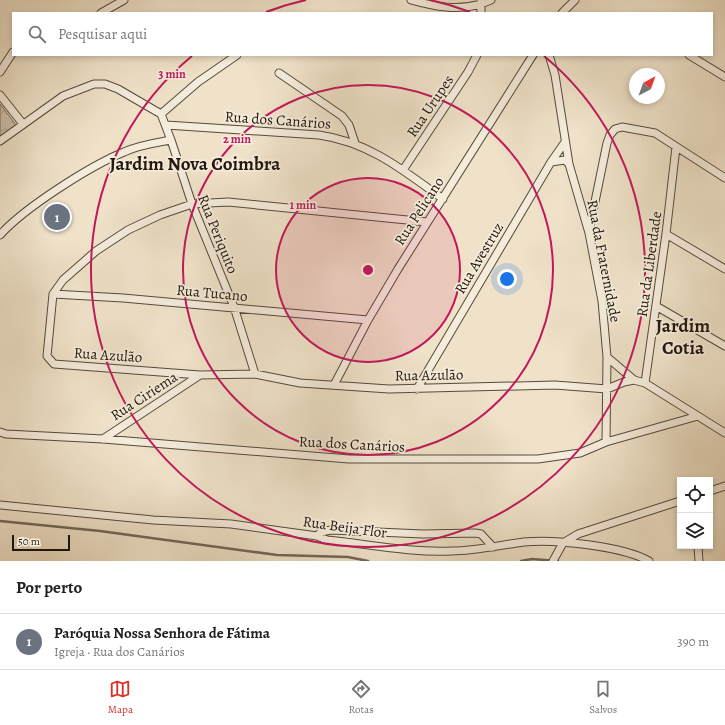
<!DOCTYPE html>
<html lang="pt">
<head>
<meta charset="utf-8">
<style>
  body { margin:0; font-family:Alegreya,serif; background:#f6f6f6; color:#202124 }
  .controls { position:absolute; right:12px; bottom:12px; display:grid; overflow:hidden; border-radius:0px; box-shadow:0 2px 6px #0003 }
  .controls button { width:36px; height:36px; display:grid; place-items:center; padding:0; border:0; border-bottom:1px solid #e0e0e0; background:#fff; color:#202124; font:20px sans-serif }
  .compass { position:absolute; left:629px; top:68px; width:36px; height:36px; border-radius:50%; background:#fff; box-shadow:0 2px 6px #0003; rotate:41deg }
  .scale { position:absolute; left:12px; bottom:10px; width:58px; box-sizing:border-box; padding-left:4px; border:2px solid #22170c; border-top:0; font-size:11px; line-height:14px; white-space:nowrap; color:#22170c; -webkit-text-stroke:3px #f5ecdc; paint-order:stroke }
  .you { position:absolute; left:507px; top:279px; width:14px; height:14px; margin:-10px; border:3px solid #fff; border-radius:50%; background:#1a73e8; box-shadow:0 0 0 6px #1a73e833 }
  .badge { display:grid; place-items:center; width:26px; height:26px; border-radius:50%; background:#d93025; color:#fff; font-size:13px; font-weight:700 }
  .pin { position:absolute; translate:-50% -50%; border:2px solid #fff; box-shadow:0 1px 4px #0006 }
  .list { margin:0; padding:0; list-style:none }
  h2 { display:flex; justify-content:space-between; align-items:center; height:52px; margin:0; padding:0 16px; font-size:17px }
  h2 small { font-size:13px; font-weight:400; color:#757577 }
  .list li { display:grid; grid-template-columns:26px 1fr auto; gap:12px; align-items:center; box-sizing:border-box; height:56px; padding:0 16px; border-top:1px solid #e0e0e0 }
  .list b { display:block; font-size:15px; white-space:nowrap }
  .list p { margin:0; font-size:13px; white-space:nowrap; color:#757577 }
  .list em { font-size:13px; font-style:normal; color:#757577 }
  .icon { flex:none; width:22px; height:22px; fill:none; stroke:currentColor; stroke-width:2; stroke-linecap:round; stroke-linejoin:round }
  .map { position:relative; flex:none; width:725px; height:561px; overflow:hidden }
  .search { position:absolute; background:#fff; box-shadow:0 2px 6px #0003; left:12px; right:12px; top:12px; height:44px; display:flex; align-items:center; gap:10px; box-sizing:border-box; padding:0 14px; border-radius:0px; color:#757577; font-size:15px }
  .sheet { height:108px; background:#fff }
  nav { display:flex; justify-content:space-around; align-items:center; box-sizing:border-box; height:56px; border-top:1px solid #e0e0e0; background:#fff; font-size:11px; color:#757577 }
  nav a { display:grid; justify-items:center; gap:2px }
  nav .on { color:#d93025 }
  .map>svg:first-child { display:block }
  .forest { fill:url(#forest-crowns); stroke:#776b5a }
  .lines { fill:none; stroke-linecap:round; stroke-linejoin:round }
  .stream { stroke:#736757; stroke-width:2.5 }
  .street-casing { stroke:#554a3b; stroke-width:9 }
  .street { stroke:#f5ecdc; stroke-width:7 }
  .ring { fill:none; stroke:#c2185b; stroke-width:2 }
  .labels { text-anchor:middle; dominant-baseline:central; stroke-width:3.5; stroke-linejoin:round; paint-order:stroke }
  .street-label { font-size:15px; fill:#22170c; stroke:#f5ecdc }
  .district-label { font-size:19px; font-weight:bold; fill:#22170c; stroke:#f5ecdc }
  .centre { fill:#c2185b; stroke:#f5ecdc; stroke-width:2 }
  .ring-label { font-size:12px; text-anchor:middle; font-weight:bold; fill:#c2185b; stroke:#f5ecdc; stroke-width:3.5; stroke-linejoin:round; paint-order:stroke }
</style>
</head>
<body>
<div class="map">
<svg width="725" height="561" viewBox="0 0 725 561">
  <defs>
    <pattern id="forest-crowns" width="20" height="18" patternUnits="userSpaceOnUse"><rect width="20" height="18" fill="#ccbfa9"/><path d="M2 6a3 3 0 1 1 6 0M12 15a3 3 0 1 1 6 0" fill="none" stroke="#afa390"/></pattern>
  </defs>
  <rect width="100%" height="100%" fill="#efe2c9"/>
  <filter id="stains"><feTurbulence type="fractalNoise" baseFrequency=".005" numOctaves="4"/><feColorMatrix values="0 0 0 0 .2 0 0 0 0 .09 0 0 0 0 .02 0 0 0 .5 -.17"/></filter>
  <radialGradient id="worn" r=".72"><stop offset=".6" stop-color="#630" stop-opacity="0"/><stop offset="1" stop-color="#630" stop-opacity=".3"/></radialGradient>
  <path class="forest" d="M0,104L16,125L0,136Z"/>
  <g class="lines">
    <path class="stream" d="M0,521L100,531L277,555L348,557L368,561
      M521,561L532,559L558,561"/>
    <g class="street-casing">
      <path id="street" d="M411,0C439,8 465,12 491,0
        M101,13L124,0
        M481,13V0
        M562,13L575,0
        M549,55L555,75L569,164L589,233L602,301L607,357L634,380L645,383L725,433
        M689,55L725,77
        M0,72L13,52
        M279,73L342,116L349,125L355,143
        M0,95L23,124
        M161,114L198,82L237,55
        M166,125L319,135C369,142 403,170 443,199
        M0,141L63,96L94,84H105L118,89L161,114L171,140L192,204L234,307L255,374
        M551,162L565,160L569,164
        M403,170L468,72L477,55
        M427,222L228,202L192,204L160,215L128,230L96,251L63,280L53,294L47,356L54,364L200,375L255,374L300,383L389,389L555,385L607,389L624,382L634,380
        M589,231L607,143L610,135L615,129L622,127L655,133L725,178
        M666,234L725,269
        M0,235C24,208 90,166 124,152C139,145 155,143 171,140
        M53,294L123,298L368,320
        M656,306L725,346
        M645,383L666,234L676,147
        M334,385L368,320L398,269L533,55
        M417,389L551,162L565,142
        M0,432L6,434L103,439L349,459H538L580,453L606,442L698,416
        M103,439L200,375
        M606,442L607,357
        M710,491L725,486
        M0,505L153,520L231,524L317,536L327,540C368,544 410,553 452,551C476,551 500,545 524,542C555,539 622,546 649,561
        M317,536L321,532L331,530L423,534L475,533L481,534L493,547
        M698,546L699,561
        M553,561L563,543L578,534L680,501"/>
    </g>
    <use href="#street" class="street"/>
  </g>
  <circle cx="368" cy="270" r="92" fill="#c2185b" fill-opacity=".12"/>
  <g class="ring">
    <circle cx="368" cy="270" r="92"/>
    <circle cx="368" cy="270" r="185"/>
    <path d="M266 12A277 277 0 0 1 306 0M430 0A277 277 0 0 1 470 12M544 56A277 277 0 1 1 192 56"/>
  </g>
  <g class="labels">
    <g class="street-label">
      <text transform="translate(430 106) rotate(-56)">Rua Urupes</text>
      <text transform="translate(278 120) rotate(4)">Rua dos Canários</text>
      <text transform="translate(419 211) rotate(-57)">Rua Pelicano</text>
      <text transform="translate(218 234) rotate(68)">Rua Periquito</text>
      <text transform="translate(479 258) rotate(-59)">Rua Avestruz</text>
      <text transform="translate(604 261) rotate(79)">Rua da Fraternidade</text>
      <text transform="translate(649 264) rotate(-82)">Rua da Liberdade</text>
      <text transform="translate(212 293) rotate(5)">Rua Tucano</text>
      <text transform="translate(108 355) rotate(4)">Rua Azulão</text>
      <text transform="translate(429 375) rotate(-1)">Rua Azulão</text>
      <text transform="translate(144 396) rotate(-33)">Rua Ciriema</text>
      <text transform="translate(352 444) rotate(3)">Rua dos Canários</text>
      <text transform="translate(345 527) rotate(8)">Rua Beija Flor</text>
    </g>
    <g class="district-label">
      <text x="195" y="164">Jardim Nova Coimbra</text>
      <text x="683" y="326">Jardim<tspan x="683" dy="22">Cotia</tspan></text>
    </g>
  </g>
  <circle cx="368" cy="270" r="6" class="centre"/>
  <g class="ring-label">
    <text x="172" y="78">3 min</text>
    <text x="237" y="143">2 min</text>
    <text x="303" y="209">1 min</text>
  </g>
  <rect width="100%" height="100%" filter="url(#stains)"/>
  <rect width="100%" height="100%" fill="url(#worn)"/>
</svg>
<div class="controls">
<button><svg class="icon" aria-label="locate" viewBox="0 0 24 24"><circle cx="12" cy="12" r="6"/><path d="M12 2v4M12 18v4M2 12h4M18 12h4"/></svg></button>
<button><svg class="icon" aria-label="layers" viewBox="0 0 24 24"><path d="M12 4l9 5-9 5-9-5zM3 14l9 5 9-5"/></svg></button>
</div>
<svg class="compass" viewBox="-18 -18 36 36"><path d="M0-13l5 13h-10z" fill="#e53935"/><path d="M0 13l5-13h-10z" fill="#757577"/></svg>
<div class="scale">50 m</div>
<div class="you"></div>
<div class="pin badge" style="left:57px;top:217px;background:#6b7280">1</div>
<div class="search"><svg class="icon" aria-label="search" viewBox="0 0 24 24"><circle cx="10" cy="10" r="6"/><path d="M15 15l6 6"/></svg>Pesquisar aqui</div>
</div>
<section class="sheet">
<h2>Por perto<small></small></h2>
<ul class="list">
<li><span class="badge" style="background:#6b7280">1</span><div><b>Paróquia Nossa Senhora de Fátima</b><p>Igreja · Rua dos Canários</p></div><em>390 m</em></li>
</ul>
</section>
<nav>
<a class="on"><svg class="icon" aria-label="map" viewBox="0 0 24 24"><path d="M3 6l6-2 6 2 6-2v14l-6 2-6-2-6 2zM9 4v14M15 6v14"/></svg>Mapa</a>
<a><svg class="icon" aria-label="directions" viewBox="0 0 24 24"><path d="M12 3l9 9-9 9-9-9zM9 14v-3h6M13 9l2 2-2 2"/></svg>Rotas</a>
<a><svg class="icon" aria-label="saved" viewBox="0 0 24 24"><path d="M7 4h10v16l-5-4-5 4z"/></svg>Salvos</a>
</nav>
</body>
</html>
